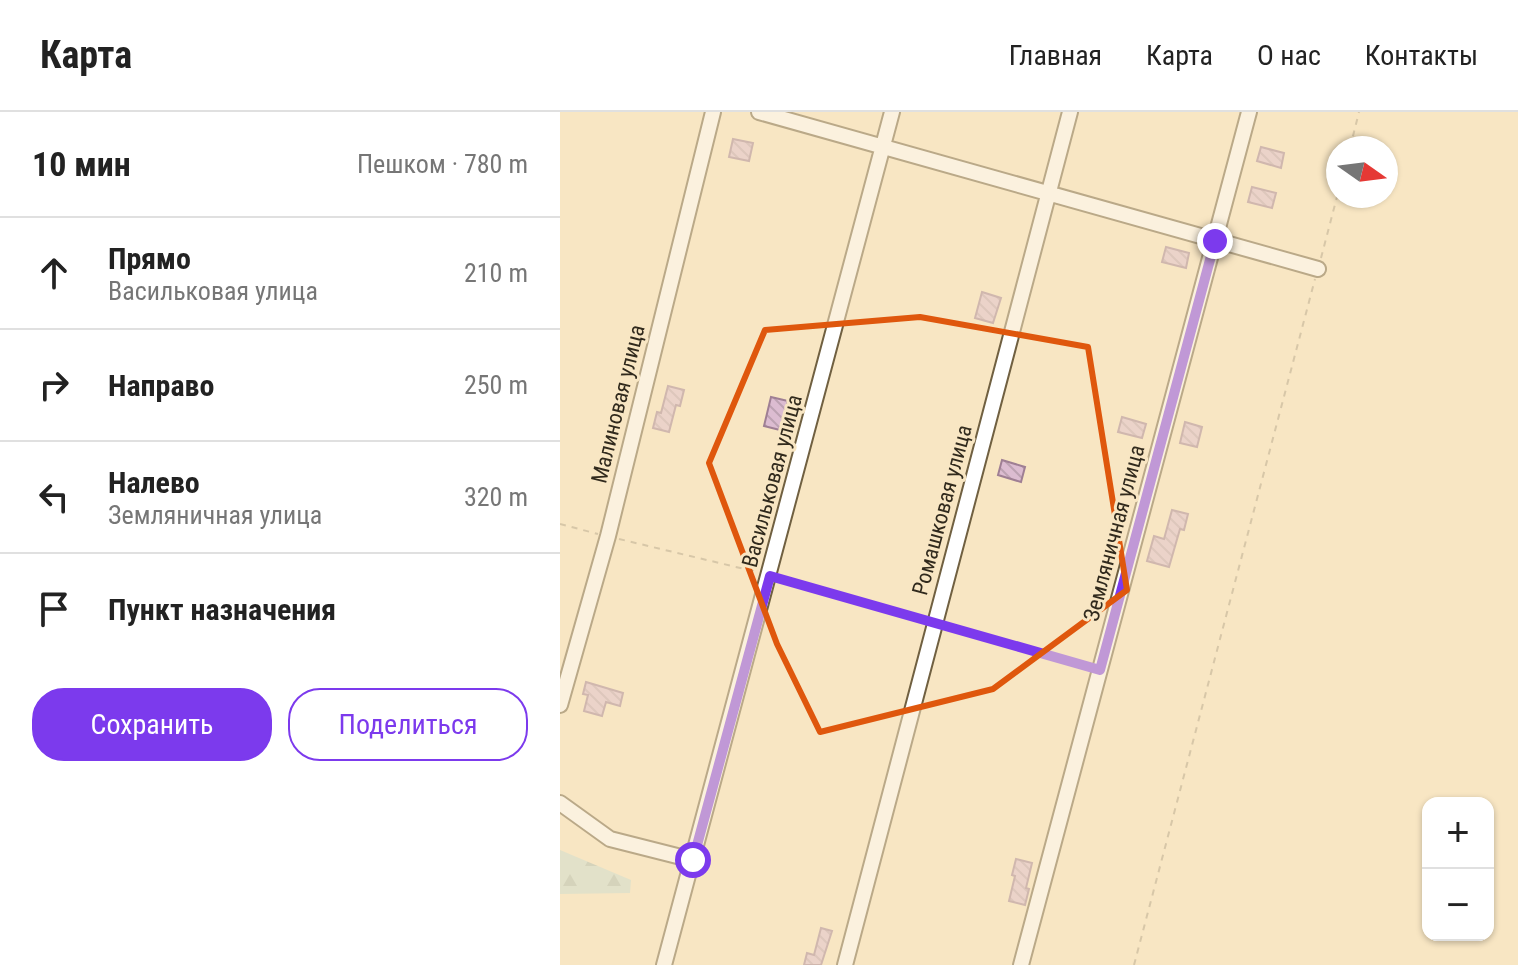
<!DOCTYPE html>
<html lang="ru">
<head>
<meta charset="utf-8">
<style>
  body { margin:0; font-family:"Roboto Condensed",sans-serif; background:#f2f2f2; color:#222 }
  .controls { position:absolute; right:24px; bottom:24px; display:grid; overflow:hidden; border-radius:16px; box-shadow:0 2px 6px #0004 }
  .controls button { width:72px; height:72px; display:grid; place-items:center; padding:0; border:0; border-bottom:2px solid #e0e0e0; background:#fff; color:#222; font:40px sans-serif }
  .compass { position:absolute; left:766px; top:24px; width:72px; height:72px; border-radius:50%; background:#fff; box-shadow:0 2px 6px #0004; rotate:104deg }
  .stop { position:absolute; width:24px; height:24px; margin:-18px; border:6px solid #7c3aed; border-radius:50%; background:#fff }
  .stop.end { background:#7c3aed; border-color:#fff; box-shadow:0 2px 8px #0008 }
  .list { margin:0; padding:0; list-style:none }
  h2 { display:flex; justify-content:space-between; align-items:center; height:104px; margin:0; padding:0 32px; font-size:34px }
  h2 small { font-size:26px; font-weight:400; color:#767676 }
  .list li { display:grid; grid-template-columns:52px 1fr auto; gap:24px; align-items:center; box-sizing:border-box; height:112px; padding:0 32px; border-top:2px solid #e0e0e0 }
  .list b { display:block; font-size:30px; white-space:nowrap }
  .list p { margin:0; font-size:26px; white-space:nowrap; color:#767676 }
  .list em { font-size:26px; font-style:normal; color:#767676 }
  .actions { display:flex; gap:16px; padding:24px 32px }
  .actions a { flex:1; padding:18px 0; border:2px solid #7c3aed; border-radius:32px; text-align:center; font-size:28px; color:#7c3aed }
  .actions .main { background:#7c3aed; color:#fff }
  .icon { flex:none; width:44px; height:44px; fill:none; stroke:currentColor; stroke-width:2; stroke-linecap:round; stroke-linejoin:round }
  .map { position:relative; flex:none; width:958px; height:853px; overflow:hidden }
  header { display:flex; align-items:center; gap:48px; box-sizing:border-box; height:112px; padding:0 40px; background:#fff; border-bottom:2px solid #e0e0e0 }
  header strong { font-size:38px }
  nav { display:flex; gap:44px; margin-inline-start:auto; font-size:28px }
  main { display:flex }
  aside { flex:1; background:#fff }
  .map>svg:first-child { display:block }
  .forest { fill:url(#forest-firs) }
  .building { fill:url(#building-back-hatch); stroke:#9f7f94; stroke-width:2 }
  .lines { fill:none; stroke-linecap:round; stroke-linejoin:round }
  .minor-casing { stroke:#706041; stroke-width:18 }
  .path { stroke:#b0a287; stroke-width:2; stroke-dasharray:6 6; stroke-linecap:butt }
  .minor { stroke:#fff; stroke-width:14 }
  .route { stroke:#7c3aed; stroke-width:10 }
  .marked { fill:none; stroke:#df570d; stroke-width:6; stroke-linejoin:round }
  .labels { text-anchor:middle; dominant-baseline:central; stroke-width:6; stroke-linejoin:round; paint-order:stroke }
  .street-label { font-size:22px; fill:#312a1d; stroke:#f8e6c3 }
</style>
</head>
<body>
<header>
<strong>Карта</strong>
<nav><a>Главная</a><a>Карта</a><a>О нас</a><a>Контакты</a></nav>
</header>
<main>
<aside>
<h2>10 мин<small>Пешком · 780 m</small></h2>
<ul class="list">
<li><svg class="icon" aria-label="ahead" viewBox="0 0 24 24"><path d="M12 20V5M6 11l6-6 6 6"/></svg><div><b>Прямо</b><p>Васильковая улица</p></div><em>210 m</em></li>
<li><svg class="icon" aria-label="right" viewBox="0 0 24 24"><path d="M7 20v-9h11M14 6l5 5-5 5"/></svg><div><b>Направо</b></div><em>250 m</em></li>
<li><svg class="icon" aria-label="left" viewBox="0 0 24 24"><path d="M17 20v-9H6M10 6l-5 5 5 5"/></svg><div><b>Налево</b><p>Земляничная улица</p></div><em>320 m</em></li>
<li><svg class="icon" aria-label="arrive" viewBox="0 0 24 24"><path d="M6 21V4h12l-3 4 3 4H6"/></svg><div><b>Пункт назначения</b></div></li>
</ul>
<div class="actions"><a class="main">Сохранить</a><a>Поделиться</a></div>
</aside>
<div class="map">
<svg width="958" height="853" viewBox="0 0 958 853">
  <defs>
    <pattern id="forest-firs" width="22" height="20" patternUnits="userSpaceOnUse" patternTransform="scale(2)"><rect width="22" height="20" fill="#c7dcd0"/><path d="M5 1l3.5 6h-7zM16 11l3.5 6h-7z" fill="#abbdb2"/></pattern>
    <pattern id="building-back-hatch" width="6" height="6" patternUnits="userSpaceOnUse" patternTransform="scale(2)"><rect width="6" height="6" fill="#dcbcd1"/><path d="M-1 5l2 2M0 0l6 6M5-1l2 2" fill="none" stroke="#bda2b3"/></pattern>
  </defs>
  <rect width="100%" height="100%" fill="#f8e6c3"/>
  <path class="forest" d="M0,738L71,768L70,781L0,782Z"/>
  <path class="building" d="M173,27L193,31L189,49L169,45Z
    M701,35L724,41L721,56L697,49Z
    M692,75L716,81L712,96L688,90Z
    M606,135L629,141L626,156L602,150Z
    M422,180L441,186L433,211L415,206Z
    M108,274L124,278L120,294L116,293L109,320L93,316L97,300L101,301Z
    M211,285L228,289L220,318L204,314Z
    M562,305L586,312L582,326L558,320Z
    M625,310L642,315L637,335L620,331Z
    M442,348L465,355L461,370L438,363Z
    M612,398L628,402L624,418L620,417L609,455L587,449L594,424L604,427Z
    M26,570L63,581L60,594L46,590L42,604L24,599L28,583L23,582Z
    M456,747L472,751L466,776L469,777L465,793L449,789L455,764L452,763Z
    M261,816L272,819L261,853H244L247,841L254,843Z"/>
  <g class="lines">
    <g class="minor-casing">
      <path id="minor" d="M199,0L758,157
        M0,593L48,424L153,0
        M0,691L50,727L133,748
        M104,853L332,0
        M285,853L510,0
        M461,853L689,0"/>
    </g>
    <path class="path" d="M790,36L799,0
      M761,146L778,81
      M0,412L38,422
      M59,427L197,460
      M219,466L362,508
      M388,513L528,554
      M574,853L755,167"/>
    <use href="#minor" class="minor"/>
  </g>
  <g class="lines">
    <path class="route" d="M133,748L210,464L540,558L655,129"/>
  </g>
  <path d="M0 0H958V853H0ZM360,205L528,235L567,478L433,577L260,620L217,532L149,351L205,218Z" fill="#f8e6c3" fill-opacity=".55" fill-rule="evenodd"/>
  <path class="marked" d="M360,205L528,235L567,478L433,577L260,620L217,532L149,351L205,218Z"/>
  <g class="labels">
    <g class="street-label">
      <text transform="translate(58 292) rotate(-76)">Малиновая улица</text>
      <text transform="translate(212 369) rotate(-75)">Васильковая улица</text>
      <text transform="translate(382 398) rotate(-75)">Ромашковая улица</text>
      <text transform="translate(554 421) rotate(-75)">Земляничная улица</text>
    </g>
  </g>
</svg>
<div class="controls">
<button>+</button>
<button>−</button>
</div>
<svg class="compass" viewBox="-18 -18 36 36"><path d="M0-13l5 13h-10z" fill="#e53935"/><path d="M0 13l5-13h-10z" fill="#767676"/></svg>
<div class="stop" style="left:133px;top:748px"></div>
<div class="stop end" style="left:655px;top:129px"></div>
</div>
</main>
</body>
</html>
